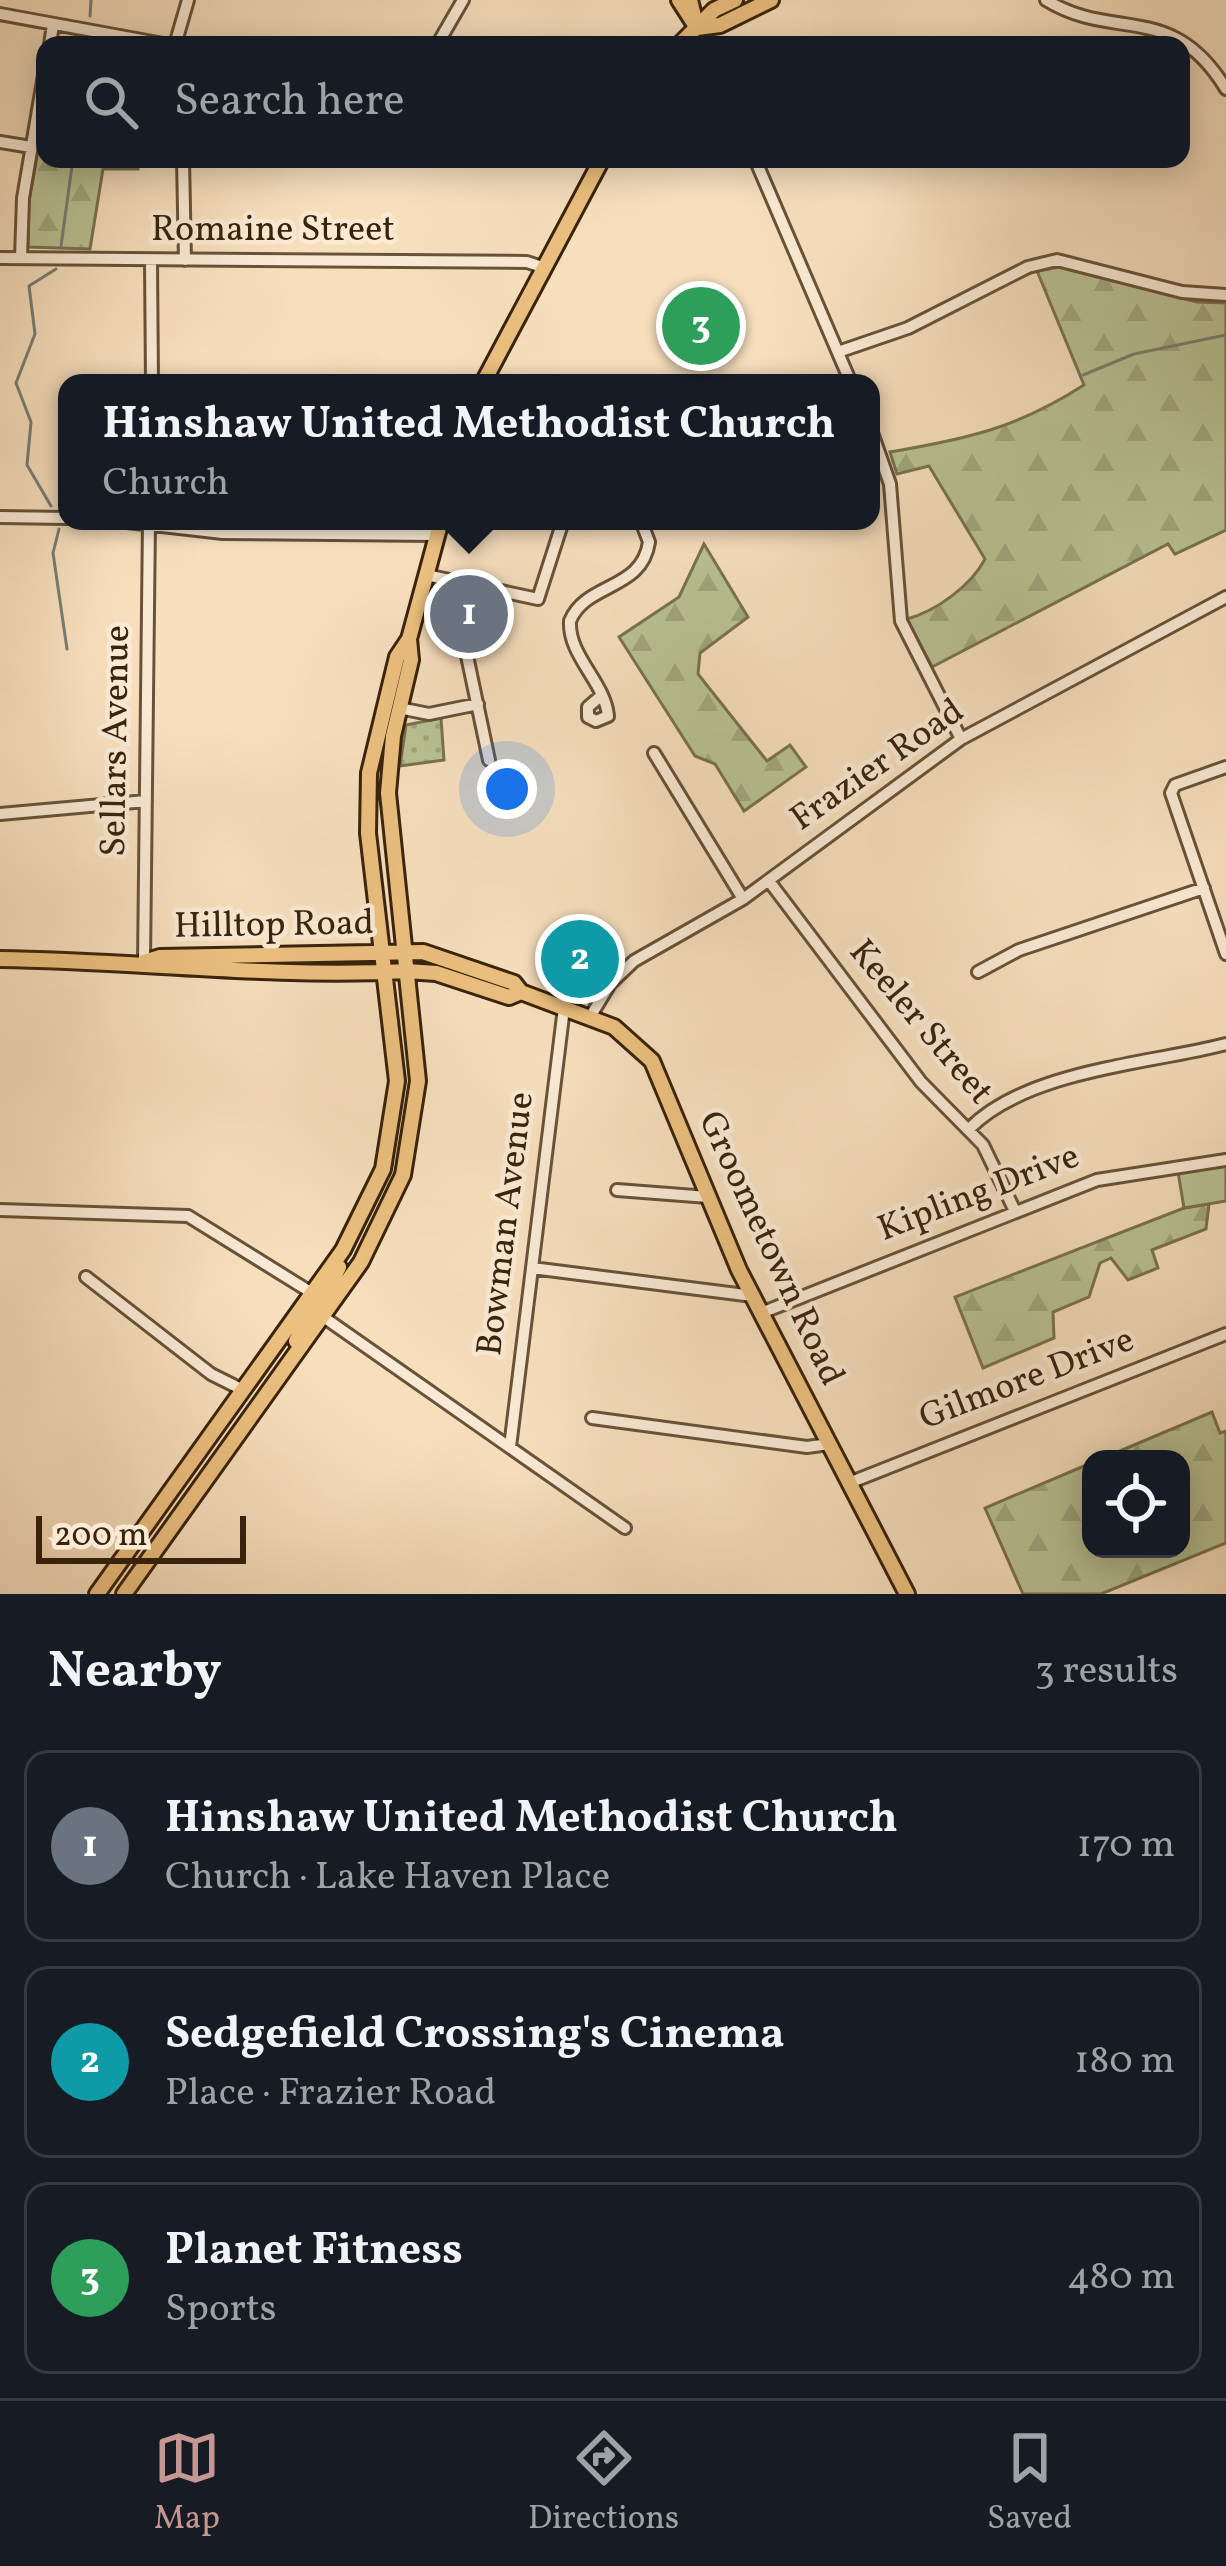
<!DOCTYPE html>
<html lang="en">
<head>
<meta charset="utf-8">
<style>
  body { margin:0; font-family:Vollkorn,serif; background:#242831; color:#f1f3f6 }
  .controls { position:absolute; right:36px; bottom:36px; display:grid; overflow:hidden; border-radius:24px; box-shadow:0 6px 30px #0003 }
  .controls button { width:108px; height:108px; display:grid; place-items:center; padding:0; border:0; border-bottom:3px solid #363941; background:#171b24; color:#f1f3f6; font:60px sans-serif }
  .scale { position:absolute; left:36px; bottom:30px; width:210px; box-sizing:border-box; padding-left:12px; border:6px solid #39230b; border-top:0; font-size:33px; line-height:42px; white-space:nowrap; color:#39230b; -webkit-text-stroke:9px #faead5; paint-order:stroke }
  .you { position:absolute; left:507px; top:789px; width:42px; height:42px; margin:-30px; border:9px solid #fff; border-radius:50%; background:#1a73e8; box-shadow:0 0 0 18px #1a73e833 }
  .badge { display:grid; place-items:center; width:78px; height:78px; border-radius:50%; background:#c59692; color:#fff; font-size:39px; font-weight:700 }
  .pin { position:absolute; translate:-50% -50%; border:6px solid #fff; box-shadow:0 3px 12px #0006 }
  .popup { position:absolute; left:58px; top:374px; width:822px; height:156px; box-sizing:border-box; display:grid; place-content:center; border-radius:24px; background:#171b24; filter:drop-shadow(0 3px 9px #0005); font-size:39px; white-space:nowrap; color:#9ea1a6 }
  .popup b { font-size:45px; color:#f1f3f6 }
  .popup::after { content:''; position:absolute; left:50%; top:100%; margin-left:-24px; border:24px solid transparent; border-top-color:#171b24 }
  .list { margin:0; padding:0; list-style:none }
  h2 { display:flex; justify-content:space-between; align-items:center; height:156px; margin:0; padding:0 48px; font-size:51px }
  h2 small { font-size:39px; font-weight:400; color:#9ea1a6 }
  .list li { display:grid; grid-template-columns:78px 1fr auto; gap:36px; align-items:center; box-sizing:border-box; height:192px; margin:0 24px 24px; padding:0 24px; border:3px solid #363941; border-radius:24px }
  .list b { display:block; font-size:45px; white-space:nowrap }
  .list p { margin:0; font-size:39px; white-space:nowrap; color:#9ea1a6 }
  .list em { font-size:39px; font-style:normal; color:#9ea1a6 }
  .icon { flex:none; width:66px; height:66px; fill:none; stroke:currentColor; stroke-width:2; stroke-linecap:round; stroke-linejoin:round }
  .map { position:relative; flex:none; width:1226px; height:1594px; overflow:hidden }
  .search { position:absolute; background:#171b24; box-shadow:0 6px 30px #0003; left:36px; right:36px; top:36px; height:132px; display:flex; align-items:center; gap:30px; box-sizing:border-box; padding:0 42px; border-radius:24px; color:#9ea1a6; font-size:45px }
  .sheet { height:804px; background:#171b24 }
  nav { display:flex; justify-content:space-around; align-items:center; box-sizing:border-box; height:168px; border-top:3px solid #363941; background:#171b24; font-size:33px; color:#9ea1a6 }
  nav a { display:grid; justify-items:center; gap:6px }
  nav .on { color:#c59692 }
  .map>svg:first-child { display:block }
  .grass { fill:url(#grass-dots); stroke:#797250; stroke-width:3 }
  .forest { fill:url(#forest-firs); stroke:#797250; stroke-width:3 }
  .park { fill:#b9c294; stroke:#797250; stroke-width:3 }
  .lines { fill:none; stroke-linecap:round; stroke-linejoin:round }
  .stream { stroke:#777e75; stroke-width:3 }
  .minor-casing { stroke:#685238; stroke-width:16 }
  .major-casing { stroke:#39230b; stroke-width:20 }
  .minor { stroke:#faead5; stroke-width:10 }
  .major { stroke:#ecc07f; stroke-width:14 }
  .labels { text-anchor:middle; dominant-baseline:central; stroke-width:9; stroke-linejoin:round; paint-order:stroke }
  .street-label { font-size:36px; fill:#39230b; stroke:#faead5 }
</style>
</head>
<body>
<div class="map">
<svg width="1226" height="1594" viewBox="0 0 1226 1594">
  <defs>
    <pattern id="grass-dots" width="8" height="8" patternUnits="userSpaceOnUse" patternTransform="scale(3)"><rect width="8" height="8" fill="#b9c294"/><path d="M2 2h.1M6 6h.1" fill="none" stroke="#a0a67e" stroke-width="1.8" stroke-linecap="round"/></pattern>
    <pattern id="forest-firs" width="22" height="20" patternUnits="userSpaceOnUse" patternTransform="scale(3)"><rect width="22" height="20" fill="#b9c294"/><path d="M5 1l3.5 6h-7zM16 11l3.5 6h-7z" fill="#a0a67e"/></pattern>
  </defs>
  <rect width="100%" height="100%" fill="#f7dfbe"/>
  <filter id="stains"><feTurbulence type="fractalNoise" baseFrequency=".00167" numOctaves="4"/><feColorMatrix values="0 0 0 0 .2 0 0 0 0 .09 0 0 0 0 .02 0 0 0 .5 -.17"/></filter>
  <radialGradient id="worn" r=".72"><stop offset=".6" stop-color="#630" stop-opacity="0"/><stop offset="1" stop-color="#630" stop-opacity=".3"/></radialGradient>
  <path class="grass" d="M441,718L444,760L400,766L406,725Z"/>
  <path class="forest" d="M45,112V159H138V169H103L90,249L28,247L29,201Z
    M1059,267L1197,302L1226,303V530L1175,554L1168,544L932,667L907,619C936,611 971,586 985,559L929,466L897,474L890,452C967,439 1017,428 1084,385L1037,271Z
    M704,544L748,617L700,653L698,674L767,761L790,745L806,767L744,811L715,764L695,756L619,637L679,597Z
    M1209,1204L1206,1229L1152,1250L1158,1268L1128,1280L1111,1258L1100,1263L1089,1297L1053,1312L1054,1338L983,1368L955,1297L1184,1208Z
    M1212,1412L1220,1433L1226,1431V1543L1101,1594H1023L985,1508L1091,1463V1549H1181V1459H1101Z"/>
  <path class="park" d="M1226,1164V1201L1184,1208L1178,1172Z"/>
  <g class="lines">
    <path class="stream" d="M90,16L91,0
      M87,45L88,38
      M61,246L73,159
      M1083,375L1134,354L1226,335
      M51,506L27,465L31,422L16,383L35,334L29,286L56,269
      M59,529L53,553L67,649"/>
    <g class="minor-casing">
      <path id="minor" d="M1046,0C1114,42 1172,0 1226,89
        M0,14L169,45
        M50,45L53,24
        M175,45L188,0
        M437,45L463,0
        M0,142L31,147
        M183,159L185,260
        M755,159L851,383
        M0,258L527,262L545,268
        M21,258L23,198L45,69
        M151,261L152,383
        M838,352L908,328L1028,267L1057,260L1182,292L1226,295
        M871,430L890,484L901,621L961,739
        M0,517L67,518
        M118,521L223,533L437,535
        M426,575L538,599L563,521
        M466,651L489,760
        M602,695L588,707V717L596,721L608,716C605,682 568,656 570,621C586,582 642,591 649,542L641,521
        M399,708L429,714L478,704
        M654,753L743,899
        M1226,767L1175,785L1171,793L1226,954
        M0,814L146,801
        M769,881L921,1082L983,1145L1014,1209
        M144,962L149,521
        M978,972L1019,950L1204,888
        M590,1017L610,984L634,961L743,899L961,739L1226,597
        M969,1129C1027,1070 1149,1064 1226,1044
        M617,1190L708,1197
        M0,1210L188,1216L312,1293
        M532,1268L753,1296
        M86,1277L211,1374L243,1390
        M761,1313L1097,1180L1226,1160
        M322,1316L625,1528
        M592,1418L807,1447L829,1444
        M510,1447L564,1008
        M849,1483L1226,1334"/>
    </g>
    <g class="major-casing">
      <path id="major" d="M679,0L697,28
        M690,0L697,28
        M697,28L720,25L771,0
        M679,45L714,10L735,0
        M483,383L602,159
        M0,959C137,961 270,978 407,971L436,973L509,997L521,992
        M144,962L160,957L423,952L514,983L521,992L614,1027L652,1061L739,1270L907,1594
        M322,1316L323,1298L339,1267
        M296,1341L313,1308V1296
        M97,1594L343,1250L383,1169L397,1081L368,833L369,773L397,657L409,639L441,521
        M124,1594L361,1262L403,1175L418,1081L388,793L393,736L411,660L409,639"/>
    </g>
    <use href="#minor" class="minor"/>
    <use href="#major" class="major"/>
  </g>
  <g class="labels">
    <g class="street-label">
      <text x="273" y="231">Romaine Street</text>
      <text transform="translate(117 741) rotate(-89)">Sellars Avenue</text>
      <text transform="translate(878 766) rotate(-35)">Frazier Road</text>
      <text transform="translate(274 926) rotate(-1)">Hilltop Road</text>
      <text transform="translate(920 1023) rotate(50)">Keeler Street</text>
      <text transform="translate(979 1194) rotate(-21)">Kipling Drive</text>
      <text transform="translate(507 1224) rotate(-83)">Bowman Avenue</text>
      <text transform="translate(770 1249) rotate(65)">Groometown Road</text>
      <text transform="translate(1027 1380) rotate(-21)">Gilmore Drive</text>
    </g>
  </g>
  <rect width="100%" height="100%" filter="url(#stains)"/>
  <rect width="100%" height="100%" fill="url(#worn)"/>
</svg>
<div class="controls">
<button><svg class="icon" aria-label="locate" viewBox="0 0 24 24"><circle cx="12" cy="12" r="6"/><path d="M12 2v4M12 18v4M2 12h4M18 12h4"/></svg></button>
</div>
<div class="scale">200 m</div>
<div class="you"></div>
<div class="pin badge" style="left:469px;top:614px;background:#6b7280">1</div>
<div class="popup"><b>Hinshaw United Methodist Church</b>Church</div>
<div class="pin badge" style="left:580px;top:959px;background:#0f9aa8">2</div>
<div class="pin badge" style="left:701px;top:326px;background:#2e9e5b">3</div>
<div class="search"><svg class="icon" aria-label="search" viewBox="0 0 24 24"><circle cx="10" cy="10" r="6"/><path d="M15 15l6 6"/></svg>Search here</div>
</div>
<section class="sheet">
<h2>Nearby<small>3 results</small></h2>
<ul class="list">
<li><span class="badge" style="background:#6b7280">1</span><div><b>Hinshaw United Methodist Church</b><p>Church · Lake Haven Place</p></div><em>170 m</em></li>
<li><span class="badge" style="background:#0f9aa8">2</span><div><b>Sedgefield Crossing's Cinema</b><p>Place · Frazier Road</p></div><em>180 m</em></li>
<li><span class="badge" style="background:#2e9e5b">3</span><div><b>Planet Fitness</b><p>Sports</p></div><em>480 m</em></li>
</ul>
</section>
<nav>
<a class="on"><svg class="icon" aria-label="map" viewBox="0 0 24 24"><path d="M3 6l6-2 6 2 6-2v14l-6 2-6-2-6 2zM9 4v14M15 6v14"/></svg>Map</a>
<a><svg class="icon" aria-label="directions" viewBox="0 0 24 24"><path d="M12 3l9 9-9 9-9-9zM9 14v-3h6M13 9l2 2-2 2"/></svg>Directions</a>
<a><svg class="icon" aria-label="saved" viewBox="0 0 24 24"><path d="M7 4h10v16l-5-4-5 4z"/></svg>Saved</a>
</nav>
</body>
</html>
